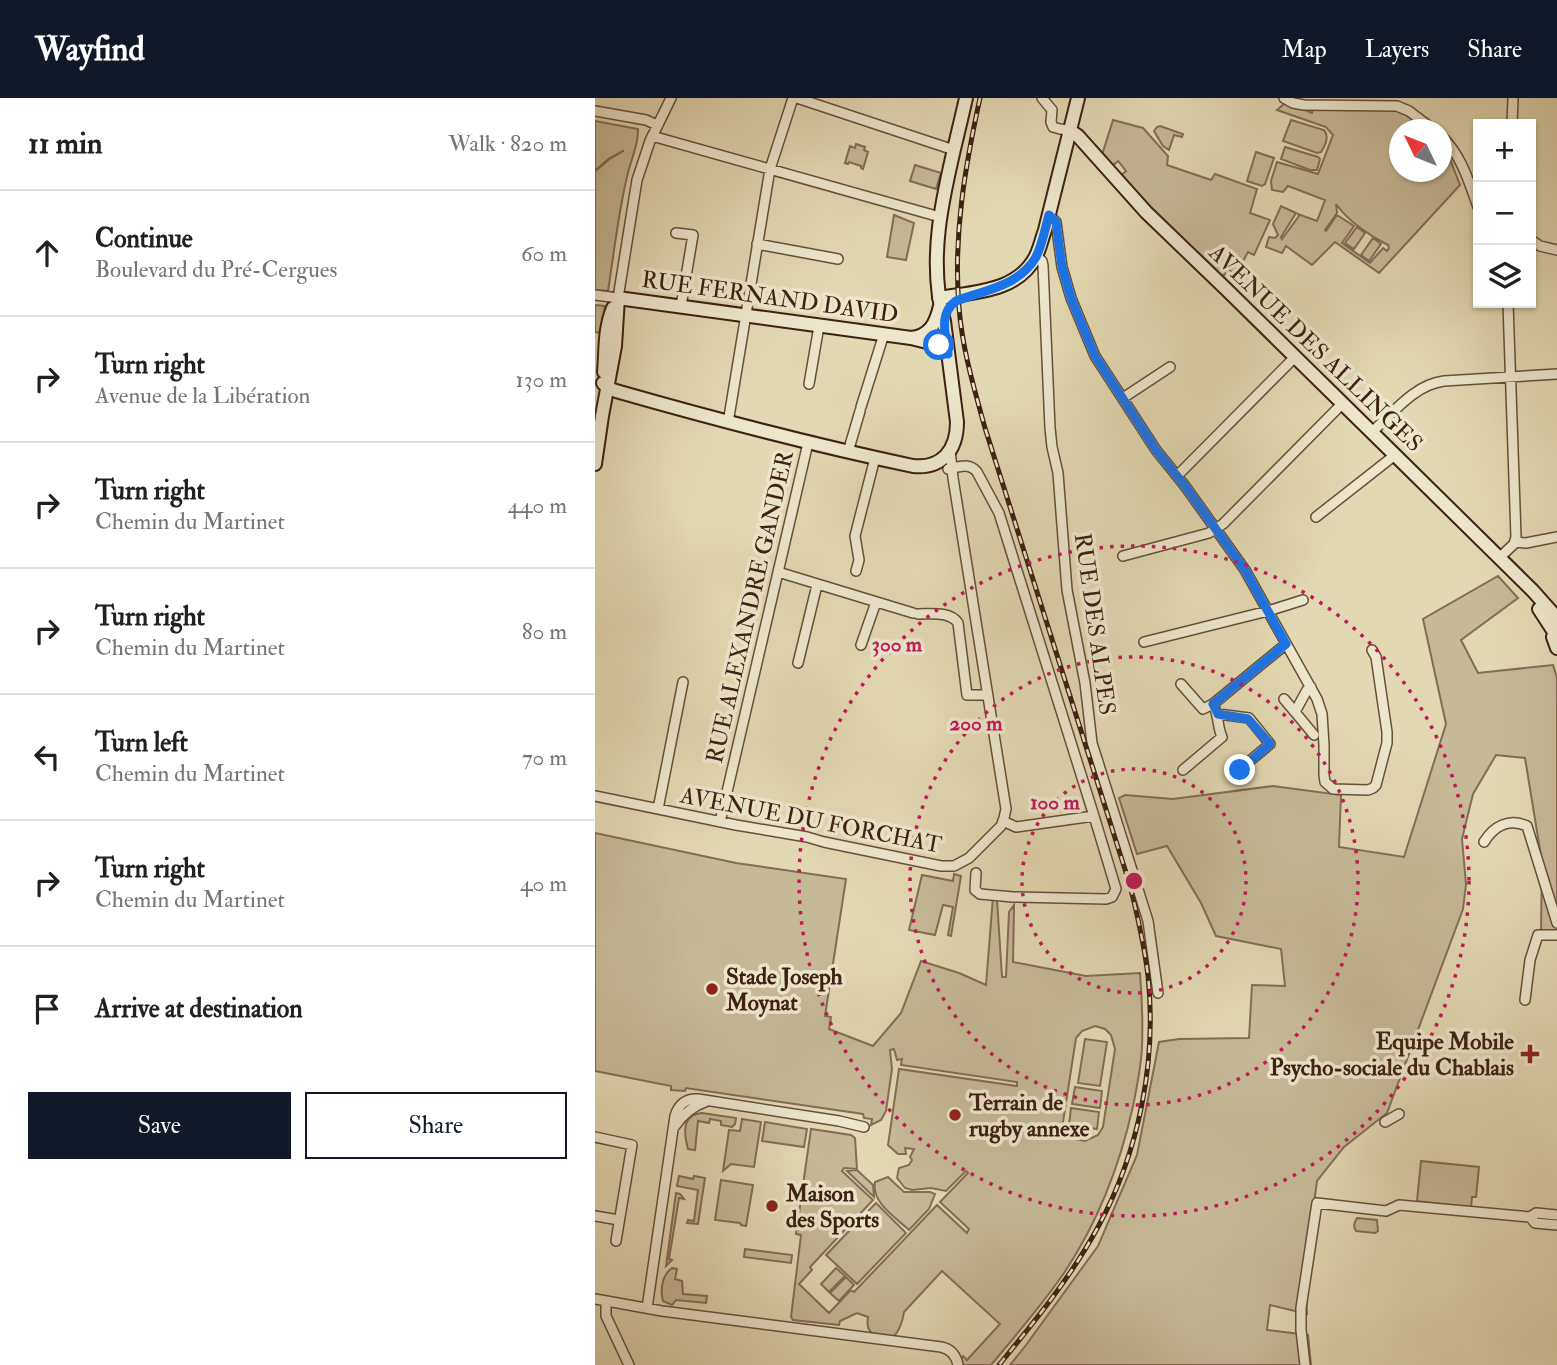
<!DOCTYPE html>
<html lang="en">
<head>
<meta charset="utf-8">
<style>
  body { margin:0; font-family:"IM FELL Double Pica",serif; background:#f2f2f2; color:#202124 }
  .controls { position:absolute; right:21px; top:21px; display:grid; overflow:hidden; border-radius:0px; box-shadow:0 2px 5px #0004 }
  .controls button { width:63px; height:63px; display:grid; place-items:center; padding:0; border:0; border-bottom:2px solid #e0e0e0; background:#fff; color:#202124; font:35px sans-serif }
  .compass { position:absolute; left:794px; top:21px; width:63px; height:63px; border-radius:50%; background:#fff; box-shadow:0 2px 5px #0004; rotate:313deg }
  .stop { position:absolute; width:21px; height:21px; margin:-16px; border:5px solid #1a73e8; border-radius:50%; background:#fff }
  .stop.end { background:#1a73e8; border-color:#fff; box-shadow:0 2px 7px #0008 }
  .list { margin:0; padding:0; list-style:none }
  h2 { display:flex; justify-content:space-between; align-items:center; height:91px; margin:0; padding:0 28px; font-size:30px }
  h2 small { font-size:23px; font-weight:400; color:#757577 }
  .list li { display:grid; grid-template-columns:46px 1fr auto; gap:21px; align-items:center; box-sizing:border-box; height:126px; padding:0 28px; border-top:2px solid #e0e0e0 }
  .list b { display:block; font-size:26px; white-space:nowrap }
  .list p { margin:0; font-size:23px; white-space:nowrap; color:#757577 }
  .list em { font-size:23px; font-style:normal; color:#757577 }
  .actions { display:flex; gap:14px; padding:21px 28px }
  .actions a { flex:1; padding:16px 0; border:2px solid #111827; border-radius:0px; text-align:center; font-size:24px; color:#111827 }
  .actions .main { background:#111827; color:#fff }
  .icon { flex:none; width:38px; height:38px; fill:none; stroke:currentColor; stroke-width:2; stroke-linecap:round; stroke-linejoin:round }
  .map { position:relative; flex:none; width:962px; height:1267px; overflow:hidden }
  header { display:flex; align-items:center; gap:42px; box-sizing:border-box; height:98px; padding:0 35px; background:#111827; color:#fff }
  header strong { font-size:33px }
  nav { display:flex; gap:38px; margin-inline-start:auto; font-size:24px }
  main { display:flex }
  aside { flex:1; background:#fff }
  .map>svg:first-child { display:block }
  .green { fill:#c6b996; stroke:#826d54; stroke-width:2; fill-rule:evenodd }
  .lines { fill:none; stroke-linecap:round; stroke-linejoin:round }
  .stream { stroke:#7e6a51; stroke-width:2.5 }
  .street-casing { stroke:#664f39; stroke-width:12 }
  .secondary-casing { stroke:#3d2111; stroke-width:16 }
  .street { stroke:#ece6cc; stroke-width:9 }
  .secondary { stroke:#ece6cc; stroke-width:12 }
  .rail-casing { stroke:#3d2111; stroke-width:5 }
  .rail { stroke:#ece6cc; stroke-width:2.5; stroke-dasharray:8; stroke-linecap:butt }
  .route { stroke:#1a73e8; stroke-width:9 }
  .ring { fill:none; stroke:#c2185b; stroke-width:3.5; stroke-dasharray:3.5 7 }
  .poi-dot { fill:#8f2418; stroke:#ece6cc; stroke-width:2.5 }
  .labels { text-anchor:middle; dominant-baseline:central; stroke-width:7; stroke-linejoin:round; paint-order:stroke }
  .street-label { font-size:23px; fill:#3d2111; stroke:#ece6cc }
  .poi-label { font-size:23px; font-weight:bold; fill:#3d2111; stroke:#ece6cc; text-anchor:start }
  .centre { fill:#c2185b; stroke:#ece6cc; stroke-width:3.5 }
  .ring-label { font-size:21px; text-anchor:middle; font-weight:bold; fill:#c2185b; stroke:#ece6cc; stroke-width:7; stroke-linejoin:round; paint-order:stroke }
</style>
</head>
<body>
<header>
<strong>Wayfind</strong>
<nav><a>Map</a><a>Layers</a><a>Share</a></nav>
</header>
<main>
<aside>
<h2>11 min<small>Walk · 820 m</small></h2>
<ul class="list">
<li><svg class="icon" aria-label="ahead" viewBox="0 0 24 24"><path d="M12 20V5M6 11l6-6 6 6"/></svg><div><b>Continue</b><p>Boulevard du Pré-Cergues</p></div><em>60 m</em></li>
<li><svg class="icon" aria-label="right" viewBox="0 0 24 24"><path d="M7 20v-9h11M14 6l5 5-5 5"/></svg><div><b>Turn right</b><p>Avenue de la Libération</p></div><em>130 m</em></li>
<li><svg class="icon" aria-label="right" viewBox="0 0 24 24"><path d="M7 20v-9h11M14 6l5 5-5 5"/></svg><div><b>Turn right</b><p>Chemin du Martinet</p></div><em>440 m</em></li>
<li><svg class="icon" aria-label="right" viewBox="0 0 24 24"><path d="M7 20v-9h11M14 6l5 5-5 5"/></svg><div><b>Turn right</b><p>Chemin du Martinet</p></div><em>80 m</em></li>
<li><svg class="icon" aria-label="left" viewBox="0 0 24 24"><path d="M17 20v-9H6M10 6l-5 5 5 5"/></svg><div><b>Turn left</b><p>Chemin du Martinet</p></div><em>70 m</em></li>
<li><svg class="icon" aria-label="right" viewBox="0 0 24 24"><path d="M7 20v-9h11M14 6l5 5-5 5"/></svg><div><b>Turn right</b><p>Chemin du Martinet</p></div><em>40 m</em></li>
<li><svg class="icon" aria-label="arrive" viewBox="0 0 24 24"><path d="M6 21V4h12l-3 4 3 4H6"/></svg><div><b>Arrive at destination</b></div></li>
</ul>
<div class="actions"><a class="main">Save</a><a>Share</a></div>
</aside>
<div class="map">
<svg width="962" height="1267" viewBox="0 0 962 1267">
  <rect width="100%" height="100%" fill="#e2d8b1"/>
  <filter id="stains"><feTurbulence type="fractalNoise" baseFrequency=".00286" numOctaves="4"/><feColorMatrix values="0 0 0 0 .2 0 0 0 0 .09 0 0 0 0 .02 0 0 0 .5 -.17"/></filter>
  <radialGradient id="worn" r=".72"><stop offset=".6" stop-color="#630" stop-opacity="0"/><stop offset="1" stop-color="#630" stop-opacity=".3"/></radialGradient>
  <path class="green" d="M690,5L717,15L718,10H794L808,15L831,31L804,32V74H846L847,46L851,51L865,87L784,175L740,144L717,167L691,148L687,155L671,149L674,139L680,140L683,137L678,126L686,108L701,115L686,139L687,141L704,118L703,116L722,123L730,102L693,88L688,94L677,92L676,83L682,64L723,76L738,37L731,29L682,12ZM741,106C753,123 775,138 793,147L794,150L792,153L788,150L775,165L747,145L759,128L742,117L731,133L730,132L742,115Z
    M518,22L548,30L573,58L572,67L616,82L620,76L662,91L655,115L675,122L659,157L653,154L640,178L631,168L630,176L626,180L550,106L525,78L531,73L523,63L517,68L507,57Z
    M696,22L729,32C735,39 730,48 726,54L722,55L688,43Z
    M0,23L43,31C44,47 35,63 32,79C23,116 19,155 13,193L0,192Z
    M565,28L588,36L587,39L579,37L574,52L568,48L559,33L562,29Z
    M261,46L270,49L269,52L273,54L268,71L266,70V68L254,64L253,66L250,65L255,48L260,50Z
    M690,49L723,59L725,61L722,72H715L686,61Z
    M661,54L679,60L670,86L667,88L652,83Z
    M320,67L346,75L341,91L315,83Z
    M299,117L319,125L311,162L292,159Z
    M762,129L770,135L759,151L750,145Z
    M778,140L786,146L774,163L766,157Z
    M0,207L10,208L6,235L0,234Z
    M903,478L923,500L866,542L883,575L958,567L962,580V832L946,833L947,764L930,660L901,657L878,696L867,741L871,786L868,811L792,1015L749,1049L722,1083L710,1176L712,1216L675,1207L672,1232L713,1237L716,1267H415L431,1247L503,1148L542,1057L564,944L584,941L654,940L657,887L690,888L686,851L621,838L606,805L572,748L542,756L524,700L530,697L578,701L678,688L746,697L744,749L809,759L851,626L828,521Z
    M0,735L141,765L251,781L230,918L236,919L234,931L278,948L306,915L326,863L364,875L391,887L398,799L402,802L407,879H411L414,814L419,807L418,864L491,878L545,875C547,900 548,924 547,949C546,969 542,989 538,1008C525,1067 503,1124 469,1175C447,1207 421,1237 396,1267H367L366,1261L368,1258L372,1262L405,1226L347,1173L309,1214C308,1222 304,1234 298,1239C282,1237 270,1239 273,1219L262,1215L245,1223L244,1227L198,1222L196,1219L206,1137L201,1136L216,1031L256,1037L260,1040L262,1071L249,1070L247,1073L278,1102L215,1169L217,1172L204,1186L234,1215L256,1192L259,1194L342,1107L372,1135L374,1131L345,1104L373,1075L371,1073L351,1093L336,1090L317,1092L310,1090L302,1080L304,1070L314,1067L317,1062L315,1059L319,1051L310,1050L311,1056H303L293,1047L304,971L422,988V984L306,967L307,961L302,962L299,951L295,952L297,971L291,1013L286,1022L276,1027L277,1021L269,1020L268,1016L91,990L90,993L76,992V988L0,973ZM500,928L510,931L516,937L520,951L508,1029L503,1037L490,1043L481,1041L474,1036L468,1024L481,940L487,933Z
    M359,776L366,778L356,838L353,837L358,809L348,807L340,837L314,832L327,777L358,783Z
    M490,941L512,944L505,988L483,985Z
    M480,989L507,993L505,1010L477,1006Z
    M476,1010L504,1014L502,1031L474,1027Z
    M107,1015L141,1020L140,1026L137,1029L126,1027V1023L115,1021L114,1025L103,1023L100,1052L93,1051C89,1036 86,1017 107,1015Z
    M147,1021L166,1024L159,1069L136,1066L128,1073L134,1032L145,1033Z
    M170,1024L212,1031L209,1049L167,1043Z
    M826,1063L884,1069L881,1099H877L876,1110L822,1103Z
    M262,1072L278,1087L279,1099L252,1073Z
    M84,1078L98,1081L99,1078L110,1080L103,1126L92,1125L93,1122L99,1123L103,1092L82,1088Z
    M293,1079L309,1094H335L340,1096L334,1111L314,1132C300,1119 276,1104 280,1084Z
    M126,1082L158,1087L151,1128L146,1127L145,1125L120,1122Z
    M81,1095L85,1096L89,1101L84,1100L74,1161L77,1162L71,1168Z
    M281,1105L311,1135L262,1186L231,1157Z
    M762,1120L782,1122L783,1133L780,1135L761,1133C758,1128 759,1125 762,1120Z
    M150,1151L197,1157L196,1165L149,1159Z
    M77,1170L82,1171L80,1181L87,1183L88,1196L112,1198L111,1205L81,1202L77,1207L68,1203C65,1192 67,1177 77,1170Z
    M241,1170L250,1178L234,1194L226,1186Z
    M251,1179L259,1187L244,1203L235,1195Z"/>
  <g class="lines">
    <path class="stream" d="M0,73L14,61L28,53"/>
    <g class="street-casing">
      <path id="street" d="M202,0L359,52
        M447,0L457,12L456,24L458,29L465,31L474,32
        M689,0L698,5L709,7L802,8L814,13L839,32
        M0,13L51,22L62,27
        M917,26L918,1
        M57,38L345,119
        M846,38C866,56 874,84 883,109
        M454,117L461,124L467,169L476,200L500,258L561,352L590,388L650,472L722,601L727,616L729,647V677L730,684L738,691L773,692L778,690L781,687L792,645V634L781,559L777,552
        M81,135L98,137L86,208
        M936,142L945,148L962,152
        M162,146L243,161
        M441,158L447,163L448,168L455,330L457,349L463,375L472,492L490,585L497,645L553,823L563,895
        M0,197L23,200L42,82L55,43L76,0
        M214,286L224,228
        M528,300L575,269
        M266,309L289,236
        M133,325L175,71L198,0
        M777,334C799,314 819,287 849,283L962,276
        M253,354L265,313
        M353,371C364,369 374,364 382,374L404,415L499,718L521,791L517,799L511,801L418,799L385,796L380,792L381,775
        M582,378L700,259
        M721,419L800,357
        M920,444L931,445L962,439
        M528,458L614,435L628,426L748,305
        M904,460L919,446L921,439L913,205
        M261,473L264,462L260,438L280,360
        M183,474L318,515
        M323,516C336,516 355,513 363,525L372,597H393
        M549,544L673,513L708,502
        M266,547L281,504
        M203,565L222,487
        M586,586L608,611L618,606
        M716,589L712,592L700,614L719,637
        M689,601L700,614
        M623,616L654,620L675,646L644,672
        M588,672L627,639C622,628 624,617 618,606L691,546
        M0,698L141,727L212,739L229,744L346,768H359L374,760L406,728L409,720L411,711L358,380L355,352
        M63,711L88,584
        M408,723L421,729L499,718
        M125,724L213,345
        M889,744C899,728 914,720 932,728L962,825
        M930,902L935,862L943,837H962
        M790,1024L804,1016
        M80,1028C88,1016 98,1008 112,1003
        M0,1039L37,1047L21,1143
        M0,1118L24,1122
        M935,1119L940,1125L962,1127
        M0,1201L67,1213L346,1249C356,1251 361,1257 363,1267
        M11,1203V1218L34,1267
        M52,1210L80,1018C83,1007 91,1000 103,1001L244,1023L269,1029
        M710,1267L706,1232V1210L722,1105L791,1113L804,1107L935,1119L941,1115L962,1117"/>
    </g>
    <g class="secondary-casing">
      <path id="secondary" d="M474,32L483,38L551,114L632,192L800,357L938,493L962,520
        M23,200L316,240C335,238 341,225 345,208
        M344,200C379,194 423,194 441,158C445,150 447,140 450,132L483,0
        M316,240L344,247L353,256
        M9,274C11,252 9,232 18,210
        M8,285L13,290L21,293C119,321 218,347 318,368C347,371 362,352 362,324L349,223C329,149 355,73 371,0
        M0,366L7,318L20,248L23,200
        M944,511L959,534
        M962,530L958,539L962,550"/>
    </g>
    <use href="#street" class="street"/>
    <use href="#secondary" class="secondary"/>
    <g class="rail-casing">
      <path id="rail" d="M385,0C370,69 358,138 364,209C367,250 379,290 390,330L534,784C542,815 549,846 553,878C562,963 544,1054 503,1129C476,1179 440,1223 404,1267"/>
    </g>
    <use href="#rail" class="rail"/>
  </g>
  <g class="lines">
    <path class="route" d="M344,247L353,256C351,237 343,216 361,203C390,192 424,188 441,159C447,147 450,131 454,117L461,124L467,169L476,200L500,258L561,352L590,388L650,472L691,546L618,606L623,616L653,621L675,646L645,672"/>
  </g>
  <g class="ring">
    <circle cx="539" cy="783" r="112"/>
    <circle cx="539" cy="783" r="224"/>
    <circle cx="539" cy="783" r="335"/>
  </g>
  <g class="poi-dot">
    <circle cx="117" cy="891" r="7"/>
    <path d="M931.5 945.5h7v7h7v7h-7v7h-7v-7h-7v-7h7z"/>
    <circle cx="360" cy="1017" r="7"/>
    <circle cx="177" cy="1108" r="7"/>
  </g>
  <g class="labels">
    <g class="street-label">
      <text transform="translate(175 199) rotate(8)">RUE FERNAND DAVID</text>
      <text transform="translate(721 250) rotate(44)">AVENUE DES ALLINGES</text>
      <text transform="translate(155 509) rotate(-77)">RUE ALEXANDRE GANDER</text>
      <text transform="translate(500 526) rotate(82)">RUE DES ALPES</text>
      <text transform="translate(216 722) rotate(11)">AVENUE DU FORCHAT</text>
    </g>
    <g class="poi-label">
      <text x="131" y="878">Stade Joseph<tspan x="131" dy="26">Moynat</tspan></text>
      <text x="919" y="943" text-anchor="end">Equipe Mobile<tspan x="919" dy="26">Psycho-sociale du Chablais</tspan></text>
      <text x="374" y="1004">Terrain de<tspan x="374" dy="26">rugby annexe</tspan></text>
      <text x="191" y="1095">Maison<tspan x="191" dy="26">des Sports</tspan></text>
    </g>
  </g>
  <circle cx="539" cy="783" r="10" class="centre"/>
  <g class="ring-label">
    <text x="302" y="553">300 m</text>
    <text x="381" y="632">200 m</text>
    <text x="460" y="711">100 m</text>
  </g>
  <rect width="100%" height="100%" filter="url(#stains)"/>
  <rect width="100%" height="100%" fill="url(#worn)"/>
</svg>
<div class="controls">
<button>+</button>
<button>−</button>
<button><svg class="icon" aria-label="layers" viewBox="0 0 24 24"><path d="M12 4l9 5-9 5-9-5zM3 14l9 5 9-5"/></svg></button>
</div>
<svg class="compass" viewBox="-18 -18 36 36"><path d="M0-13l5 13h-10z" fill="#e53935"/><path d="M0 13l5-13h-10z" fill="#757577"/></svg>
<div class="stop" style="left:344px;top:247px"></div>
<div class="stop end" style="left:645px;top:672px"></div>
</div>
</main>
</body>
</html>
